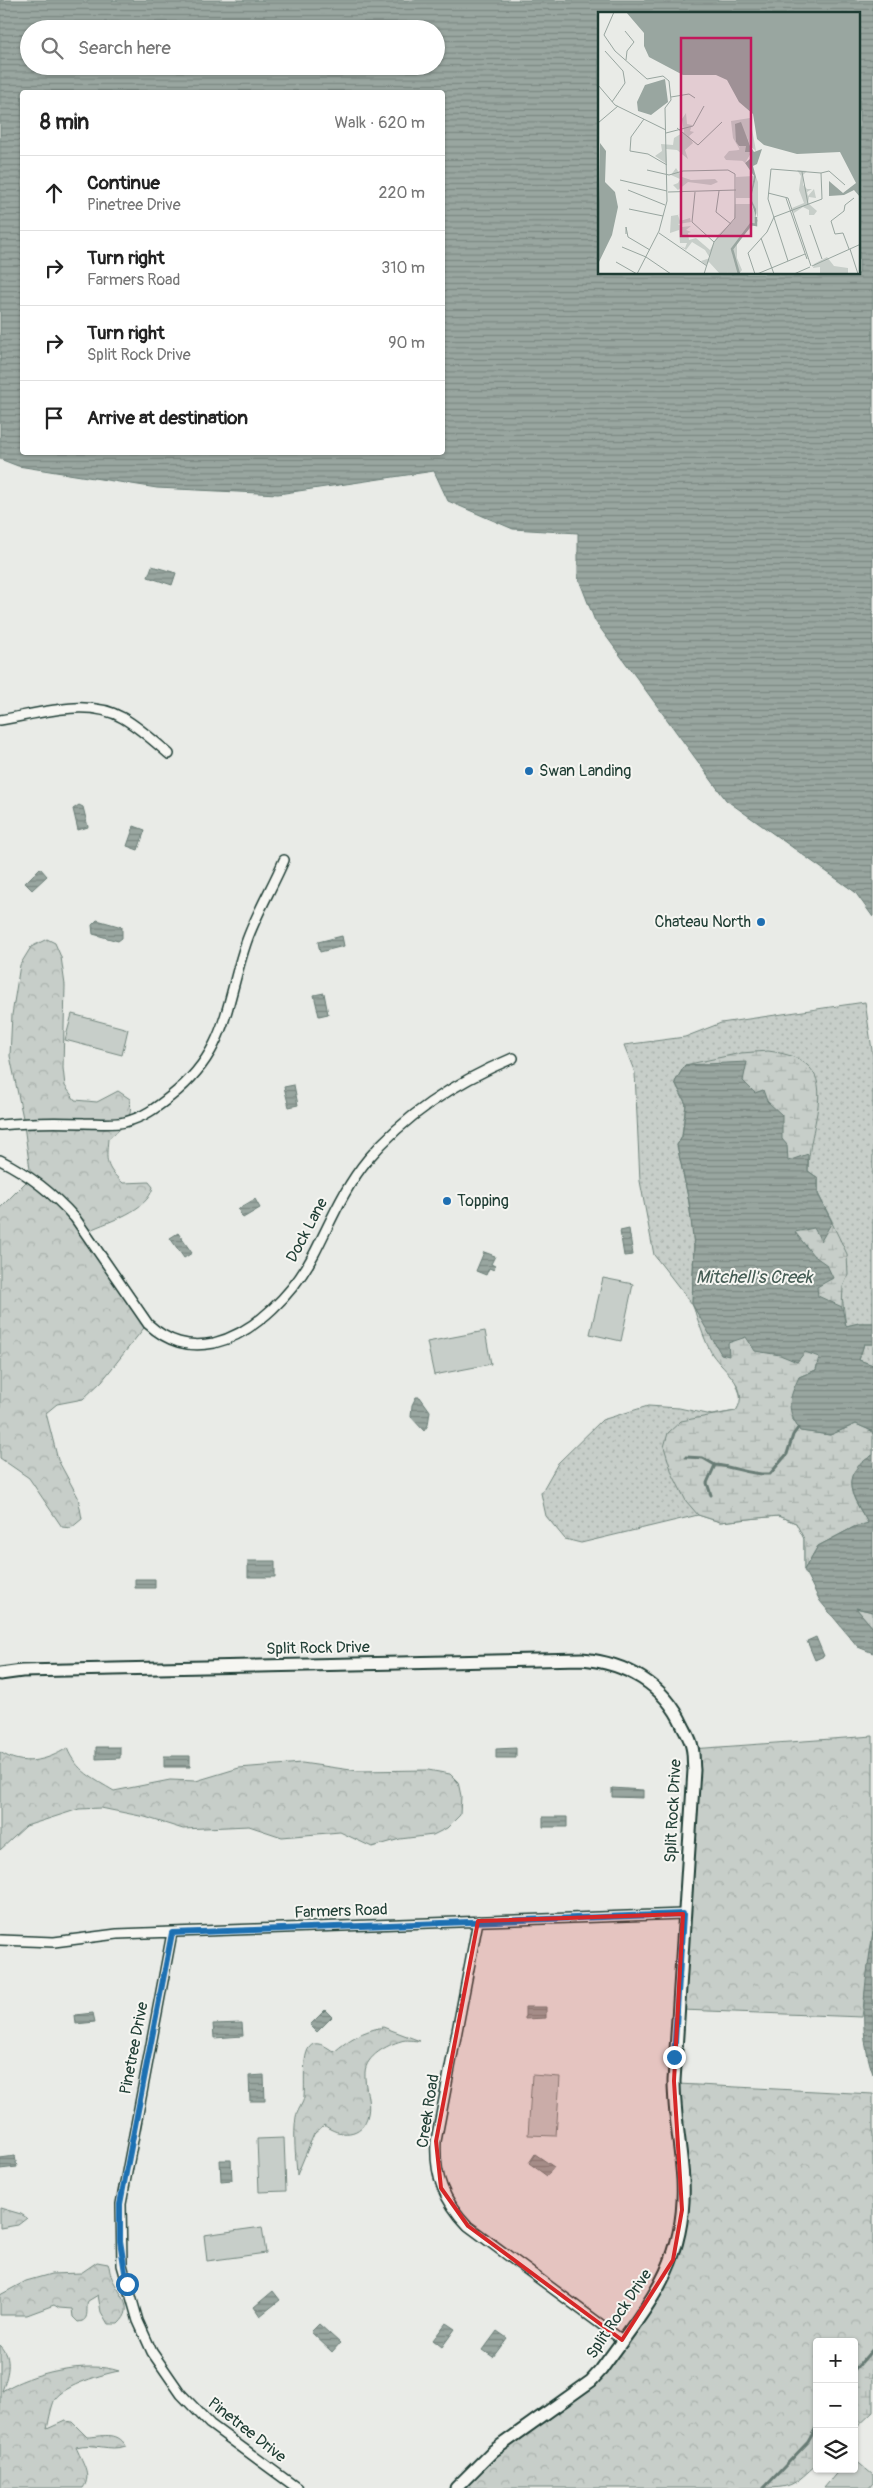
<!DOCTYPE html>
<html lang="en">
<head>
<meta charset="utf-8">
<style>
  body { margin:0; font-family:Pangolin,sans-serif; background:#f2f2f2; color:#222 }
  .controls { position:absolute; right:15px; bottom:15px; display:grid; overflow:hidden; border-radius:5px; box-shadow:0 1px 4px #0004 }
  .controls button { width:45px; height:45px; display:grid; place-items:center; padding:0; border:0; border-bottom:1px solid #e0e0e0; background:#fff; color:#222; font:25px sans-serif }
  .stop { position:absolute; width:15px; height:15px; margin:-11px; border:4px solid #1f6fb2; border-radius:50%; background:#fff }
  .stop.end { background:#1f6fb2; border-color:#fff; box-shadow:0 1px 5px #0008 }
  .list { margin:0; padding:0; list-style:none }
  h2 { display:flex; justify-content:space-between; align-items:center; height:65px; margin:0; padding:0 20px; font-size:21px }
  h2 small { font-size:16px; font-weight:400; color:#767676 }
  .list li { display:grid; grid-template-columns:32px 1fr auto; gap:15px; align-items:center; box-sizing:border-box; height:75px; padding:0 20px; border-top:1px solid #e0e0e0 }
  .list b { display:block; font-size:19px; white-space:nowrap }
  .list p { margin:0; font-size:16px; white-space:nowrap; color:#767676 }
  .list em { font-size:16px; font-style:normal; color:#767676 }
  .icon { flex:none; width:28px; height:28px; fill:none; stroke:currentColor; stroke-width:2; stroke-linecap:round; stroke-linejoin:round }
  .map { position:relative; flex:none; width:873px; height:2488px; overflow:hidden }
  .search { position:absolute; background:#fff; box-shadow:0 1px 4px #0004; left:20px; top:20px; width:425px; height:55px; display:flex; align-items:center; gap:12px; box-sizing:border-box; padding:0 18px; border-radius:28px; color:#767676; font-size:19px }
  .panel { position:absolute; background:#fff; box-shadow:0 1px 4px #0004; left:20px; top:90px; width:425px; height:365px; border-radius:5px }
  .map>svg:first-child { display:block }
  .grass { fill:url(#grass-dots); stroke:#73867e }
  .forest { fill:url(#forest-crowns); stroke:#73867e }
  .wetland { fill:url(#wetland-marsh); stroke:#73867e }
  .park { fill:#c7cec9; stroke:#73867e }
  .water { fill:url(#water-rules); stroke:#687c75; fill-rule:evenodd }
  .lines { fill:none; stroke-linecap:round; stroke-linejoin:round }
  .stream { stroke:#687c75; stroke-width:3 }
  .minor-casing { stroke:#1f3d34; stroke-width:12 }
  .tertiary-casing { stroke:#1f3d34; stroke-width:15 }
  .minor { stroke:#f6f6f2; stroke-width:9 }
  .tertiary { stroke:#f6f6f2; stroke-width:11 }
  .route { stroke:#1f6fb2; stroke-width:6 }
  .marked { fill:#d62828; fill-opacity:0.2; stroke:#d62828; stroke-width:4; stroke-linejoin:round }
  .poi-dot { fill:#1f6fb2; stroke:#f6f6f2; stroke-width:2 }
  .labels { text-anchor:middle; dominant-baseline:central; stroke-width:4; stroke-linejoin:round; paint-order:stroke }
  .poi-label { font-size:16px; fill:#1f3d34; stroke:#f6f6f2; text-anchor:start }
  .street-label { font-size:16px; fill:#1f3d34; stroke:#f6f6f2 }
  .water-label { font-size:18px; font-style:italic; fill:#445c54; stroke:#f6f6f2 }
  .inset-river { fill:none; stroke:#99a6a0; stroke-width:2.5 }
  .inset-road { fill:none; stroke:#98a59f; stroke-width:1 }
  .view { fill:#c2185b; fill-opacity:0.15; stroke:#c2185b; stroke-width:2.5 }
  .inset-edge { fill:none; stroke:#1f3d34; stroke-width:2.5 }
</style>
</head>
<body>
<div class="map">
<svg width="873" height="2488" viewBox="0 0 873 2488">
  <defs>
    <pattern id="grass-dots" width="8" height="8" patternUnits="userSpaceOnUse" patternTransform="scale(1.25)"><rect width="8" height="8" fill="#c7cec9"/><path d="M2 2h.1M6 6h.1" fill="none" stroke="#aab2ad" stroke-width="1.8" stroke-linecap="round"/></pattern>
    <pattern id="forest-crowns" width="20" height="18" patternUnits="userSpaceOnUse" patternTransform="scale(1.25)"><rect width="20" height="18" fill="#c7cec9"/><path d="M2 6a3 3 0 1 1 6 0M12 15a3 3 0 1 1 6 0" fill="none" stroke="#aab2ad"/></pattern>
    <pattern id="wetland-marsh" width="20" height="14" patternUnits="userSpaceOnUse" patternTransform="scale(1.25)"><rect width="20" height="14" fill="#c7cec9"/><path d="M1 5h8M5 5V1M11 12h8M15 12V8" fill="none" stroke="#aab2ad"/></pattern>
    <pattern id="water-rules" width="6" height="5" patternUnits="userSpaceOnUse" patternTransform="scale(1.25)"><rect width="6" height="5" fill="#99a6a0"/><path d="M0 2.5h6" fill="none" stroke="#7c8883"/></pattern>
  </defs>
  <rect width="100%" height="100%" fill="#e9ebe7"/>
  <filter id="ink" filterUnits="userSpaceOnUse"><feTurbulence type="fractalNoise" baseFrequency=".02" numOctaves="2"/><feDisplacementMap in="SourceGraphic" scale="10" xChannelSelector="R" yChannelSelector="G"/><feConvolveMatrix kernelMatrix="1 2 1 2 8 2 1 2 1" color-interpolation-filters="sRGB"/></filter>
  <g filter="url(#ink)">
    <path class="grass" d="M865,1002L873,1057V1323H859L846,1326L832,1221L818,1194V1178L675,1082L686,1104L682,1137L694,1246L692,1304L816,1370L799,1377C788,1400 786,1409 801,1431L830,1435L856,1424L873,1434V1455L859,1463L852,1498L869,1524L818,1546L804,1570V1538L796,1523L778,1516L720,1522L698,1515L581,1543L565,1539L546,1516L541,1493L558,1463L602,1420L648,1406L679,1408L712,1415L736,1411L741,1403L740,1394L733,1375L713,1355L692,1304L654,1255L640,1181L635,1073L624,1045L685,1037L721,1023Z
      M864,1344H873V1365L859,1360Z"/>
    <path class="forest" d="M47,939L55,943L61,957L65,985L63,1068L65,1086L75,1100L97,1102L118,1091L130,1099C133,1121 124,1126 108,1139C106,1161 105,1167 123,1183L149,1182L153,1187C148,1211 109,1221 90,1230L151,1319L102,1381L83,1399L57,1404L46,1413L58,1460L78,1497L82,1519L71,1528L62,1527L29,1478L0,1458V1208L31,1177L23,1118L10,1056L12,1015L20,965L31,947Z
      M873,1736V1932L862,2017L682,2010L692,1749Z
      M67,1748C76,1771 94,1779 114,1791L170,1780L196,1781L239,1768L302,1763L358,1771L428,1770L450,1774L458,1782L461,1796L460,1815L447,1828L433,1835L400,1839L372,1847L340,1832L282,1837L249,1826L183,1829L145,1817L101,1808L79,1809L26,1826L0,1850V1752C22,1767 47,1761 67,1748Z
      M383,2027L420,2041C414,2041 406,2039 401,2041C387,2045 366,2056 365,2072C364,2086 371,2101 368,2114C363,2138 339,2137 324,2125L314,2134L297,2175C296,2157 293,2136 296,2117C297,2110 304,2103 304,2096C306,2075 297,2024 334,2052C349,2039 363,2031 383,2027Z
      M678,2084L873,2094V2349L854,2371V2342H817V2426L808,2442L764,2488H456L464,2478L591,2381L640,2315L680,2228Z
      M0,2208L21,2214L27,2218L18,2225L0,2228Z
      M97,2262L108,2264C110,2268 109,2270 111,2275C116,2292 138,2306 118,2324H108L101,2312L98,2295L88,2301C85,2309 91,2321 78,2322L73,2317L72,2309L59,2308L54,2305L27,2315H0V2295L26,2281L51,2274L81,2273Z
      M0,2345C14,2358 7,2377 2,2391C31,2373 86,2360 119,2371C103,2374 65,2385 55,2399C51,2407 49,2421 47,2429L65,2421L72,2422L87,2437C101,2437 117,2430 126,2446C109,2452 94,2442 76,2447C81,2460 93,2475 83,2488H0Z"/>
    <path class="wetland" d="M768,1051C850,1061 808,1119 808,1171L818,1178V1194L847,1254L848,1275L843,1287L842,1307L819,1357L816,1370L799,1377L791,1417L801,1431L830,1435L856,1424L872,1431L873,1434V1455C838,1476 851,1496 869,1524L854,1527L818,1546L804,1570V1539L796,1523L778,1516L720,1522L698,1515L686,1501L672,1473L664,1447L668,1433L681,1421L736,1411C751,1387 724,1372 712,1354C705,1342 701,1328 696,1315C689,1293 695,1270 694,1247C693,1213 684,1179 677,1145L682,1137L686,1104L675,1082L685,1065L741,1053Z
      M855,1608L873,1612V1628Z
      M873,2349V2412L854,2430V2371Z
      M817,2426V2464C795,2483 794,2488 764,2488L808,2442Z"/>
    <path class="park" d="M72,1014L128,1029L122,1055L65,1040Z
      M603,1278L633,1284L621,1341L590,1334Z
      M485,1331L491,1364L434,1375L427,1342Z
      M532,2075L560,2077L556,2136L528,2135Z
      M284,2138L286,2191L259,2192L257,2139Z
      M262,2227L266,2253L207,2261L204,2235Z
      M854,2459L873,2475V2483L869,2488H824L840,2469H854Z"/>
    <path class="water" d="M0,0H873V917L855,892L726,800L595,621L578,577V533L513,529L448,501L434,471L278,494L157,488L18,466L0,459ZM599,14H859V274H599ZM29,29H436V66H29ZM22,92H442V452H22Z
      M152,566L176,573L172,585L148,577Z
      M79,805L83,807L88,827L78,830L73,809Z
      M134,826L145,830L138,850L127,846Z
      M40,868L47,876L32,890L25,883Z
      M97,920L122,927V938L118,941L93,934L92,925Z
      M342,936L344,946L320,952L318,942Z
      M324,993L328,1014L319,1016L314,995Z
      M747,1062L743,1081L755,1093L763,1090L767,1101L782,1115V1139L787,1145L788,1161L808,1154V1171L818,1178V1194L832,1222L821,1241L814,1228L795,1232L813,1255L827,1265L833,1278L817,1287L818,1296L842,1307L846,1326L859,1323H873V1344H864L859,1360L873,1365V1434L872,1431L856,1424L830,1435L800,1431C786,1409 788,1400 799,1377L816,1370L819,1357L805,1352L797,1362L780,1355L755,1351L746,1337L728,1343L729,1356L721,1354L692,1304L694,1246L689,1202L677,1145L682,1137L686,1104L675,1082L685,1065Z
      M294,1085L298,1105L289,1107L284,1087Z
      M255,1199L260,1208L243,1218L238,1209Z
      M629,1229L633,1255L624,1256L620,1231Z
      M178,1233L192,1253L184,1258L170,1238Z
      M484,1252L495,1256L491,1264L495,1266L494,1270L489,1268L486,1275L476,1271Z
      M416,1397H420L430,1411L428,1425L424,1431L411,1417L412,1405Z
      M873,1455V1612L856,1608L873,1628V1653L858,1647L820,1601L804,1570L818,1546L854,1527L868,1523C852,1495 837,1476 873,1455Z
      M248,1561H275V1577H248Z
      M135,1579H155V1588H135Z
      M816,1637L824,1656L815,1660L807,1641Z
      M96,1747H120V1758L96,1759Z
      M516,1748V1758H496V1749Z
      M164,1756H190V1767H164Z
      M612,1788L643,1790V1798L612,1797Z
      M543,1817H567V1827H543Z
      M873,1932V2074C856,2026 866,1981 873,1932Z
      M525,2007H546V2018L525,2019Z
      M325,2010L332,2017L317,2032L310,2025Z
      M93,2013L95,2022L76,2024L75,2015Z
      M242,2023L243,2036L214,2038L213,2024Z
      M264,2075L265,2101H250L249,2076Z
      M535,2154L554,2167L547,2176L529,2163Z
      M15,2156L17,2167L0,2169V2158Z
      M220,2160H231L232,2180L221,2181Z
      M273,2291L280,2300L260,2316L254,2307Z
      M446,2323L455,2329L442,2347L433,2340Z
      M319,2324L340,2343L332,2352L311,2332Z
      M497,2331L507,2338L493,2357L483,2350Z"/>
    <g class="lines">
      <path class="stream" d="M686,1457L703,1458L715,1465
        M711,1495L707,1483L715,1465C736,1467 749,1475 770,1474L787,1454L793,1435L798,1428
        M854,2371L873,2349
        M764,2488L808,2442L817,2426"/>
      <g class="minor-casing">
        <path id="minor" d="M0,720C38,714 87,697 123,718C140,728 154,741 169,754
          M0,1125C28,1122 55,1122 84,1123C97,1123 112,1125 125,1122C144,1117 156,1108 171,1096C228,1051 225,1005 246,943C256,914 272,888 284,860
          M0,1160C30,1175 53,1193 75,1218L148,1324C168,1342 188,1348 214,1343C256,1333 295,1291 314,1254C331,1221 344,1188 368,1159C407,1113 458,1081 513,1058
          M478,1921L436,2141C434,2176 444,2201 468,2226L622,2340
          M172,1933L121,2204L122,2265L138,2321L152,2352L181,2394L210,2424L297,2488
          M0,1940L54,1942L117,1934L683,1914"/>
      </g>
      <g class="tertiary-casing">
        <path id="tertiary" d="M0,1674L22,1671L582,1659C626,1663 664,1684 683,1726C686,1732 691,1740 692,1747C694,1754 693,1763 694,1770L674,2081C674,2115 681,2147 683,2180C687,2264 647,2306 601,2370L591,2381L493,2451L456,2488"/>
      </g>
      <use href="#minor" class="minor"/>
      <use href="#tertiary" class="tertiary"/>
    </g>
  </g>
  <g class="lines" filter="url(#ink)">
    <path class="route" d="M127,2284L120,2241V2204L172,1933L683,1914L674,2057"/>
  </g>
  <path class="marked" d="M683,1914L674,2081L682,2210L673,2260L622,2340L468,2226L441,2188L436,2141L478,1921Z"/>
  <g class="poi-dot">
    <circle cx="529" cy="771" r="5"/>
    <circle cx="761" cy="922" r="5"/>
    <circle cx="447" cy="1201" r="5"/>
  </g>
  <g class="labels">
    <g class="poi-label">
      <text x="539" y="771">Swan Landing</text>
      <text x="751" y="922" text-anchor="end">Chateau North</text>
      <text x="457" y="1201">Topping</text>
    </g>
    <g class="street-label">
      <text transform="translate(307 1230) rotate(-62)">Dock Lane</text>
      <text transform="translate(318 1648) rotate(-1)">Split Rock Drive</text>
      <text transform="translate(673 1811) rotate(-87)">Split Rock Drive</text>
      <text transform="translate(341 1911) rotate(-2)">Farmers Road</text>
      <text transform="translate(134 2048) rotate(-79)">Pinetree Drive</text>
      <text transform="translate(428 2111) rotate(-81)">Creek Road</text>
      <text transform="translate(619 2314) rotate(-56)">Split Rock Drive</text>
      <text transform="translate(247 2430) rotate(38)">Pinetree Drive</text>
    </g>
    <g class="water-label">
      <text x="754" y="1277">Mitchell's Creek</text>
    </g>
  </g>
  <g transform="translate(598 12)">
    <rect width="262" height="262" fill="#e9ebe7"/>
    <path d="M152,106L158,139L152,134L148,121L138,114V130L141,134L148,149L128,148L126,145L131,139L142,138L135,126L133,109Z" fill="#c7cec9"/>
    <path d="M88,101L89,112L94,113L92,119L96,120L91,124L95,131L87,138L90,147L79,138L68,137L69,152L57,144L64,139L63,132L75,133L76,126L86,120L84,107ZM78,156L84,165L93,168L117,167L120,170L113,173L90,170L80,178L75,173L80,171L82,167L73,163ZM199,158L209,159L205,163V173L209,177H214L209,180L210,184L216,177L218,186L211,185L210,191L219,199L216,203H211V198L205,195L196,201L194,196L206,191L201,178L203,164ZM156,164L152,186H138V165ZM137,192H153L160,209L138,230L134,241L138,256H129L130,262H122L111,250L108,253L103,249L112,246L107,238L94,230L88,238L82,234L87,236L89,231H82L81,218L72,221L73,204L85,202L80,203L82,209L92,206L93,210L80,212L84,215L93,214L88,218L93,220L90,221L91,228L98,226L112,238L120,223L136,208ZM229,245L236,254L250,256V262H214L222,261V255L215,256L216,252Z" fill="#c7cec9"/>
    <path d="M146,110L153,141L147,151L136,141L142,137L137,112ZM158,165L160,170V206L153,188ZM139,229V246L144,258L141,262H130L128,256L137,255L134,237Z" fill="#c7cec9"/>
    <path d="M28,0H262V185L256,178L246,183L231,184V169L245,181L258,171L242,140L199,142L166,133L159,127L155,102L141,90L129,68L118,63H85L51,45L46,34V21ZM67,67L70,90L53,103L40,99L39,90L47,73ZM143,110L152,134L156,140L164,137L159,152L155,154L158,165L153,187L158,197V205L152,186L156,164L147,151L152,147L153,140H147L148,134H141L138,130L137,112ZM2,131L8,139L7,170L17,180L20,195L14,223L0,252Z" fill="#99a6a0"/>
    <path class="inset-river" d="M141,262L134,237L153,212L158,213V205"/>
    <path class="inset-road" d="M16,0L6,23L17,39L49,67L65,64L71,69M27,19L36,30L29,39L28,48M7,39L25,59L27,71L14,90M0,73L17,93L68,118M73,85L91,82L97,86M46,107L33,125L32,139L50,142L69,153M0,111L20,94M79,116L100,133L124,110M68,121L95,114L106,94M49,158L71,163L85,159L130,158L137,162V206L116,230L106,262M204,160L210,192M22,168L69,179M30,178L67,193M121,179L118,200L133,212M70,180L138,178M97,180L94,210L116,230M170,181L190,186L213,254M188,186L209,247M31,197L65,204M212,213L224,247M61,221L109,254M28,222V215L30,225L52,238M163,226L176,262M24,235L48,245L73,262M251,237L245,221L237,222L233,209L246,199L247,193L256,186M252,237L260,262M190,249L170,187L173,157L223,161L231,159L247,173M18,250L39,262M214,254L263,232M39,262L61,219L69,189L67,96L73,88L71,69M157,262L150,241L169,220L176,205L224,187L223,161M159,262L207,242M196,262L212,255"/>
    <path class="view" d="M83,26H153V224H83Z"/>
    <rect width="262" height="262" class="inset-edge"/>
  </g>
</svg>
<div class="controls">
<button>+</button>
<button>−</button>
<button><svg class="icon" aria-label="layers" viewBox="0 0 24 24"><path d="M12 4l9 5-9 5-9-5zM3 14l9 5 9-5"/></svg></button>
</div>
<div class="stop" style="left:127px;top:2284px"></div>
<div class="stop end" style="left:674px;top:2057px"></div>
<div class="search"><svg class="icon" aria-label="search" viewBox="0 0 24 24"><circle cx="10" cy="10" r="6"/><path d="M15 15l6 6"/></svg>Search here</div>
<section class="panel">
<h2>8 min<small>Walk · 620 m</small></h2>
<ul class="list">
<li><svg class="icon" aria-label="ahead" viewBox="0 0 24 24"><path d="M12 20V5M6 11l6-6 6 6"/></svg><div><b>Continue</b><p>Pinetree Drive</p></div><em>220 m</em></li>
<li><svg class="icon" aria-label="right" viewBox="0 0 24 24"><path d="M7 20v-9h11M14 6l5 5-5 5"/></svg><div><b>Turn right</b><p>Farmers Road</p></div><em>310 m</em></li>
<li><svg class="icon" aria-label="right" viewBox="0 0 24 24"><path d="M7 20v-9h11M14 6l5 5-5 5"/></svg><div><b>Turn right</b><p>Split Rock Drive</p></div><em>90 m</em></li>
<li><svg class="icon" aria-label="arrive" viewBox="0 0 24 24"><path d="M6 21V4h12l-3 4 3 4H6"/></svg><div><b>Arrive at destination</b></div></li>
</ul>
</section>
</div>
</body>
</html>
